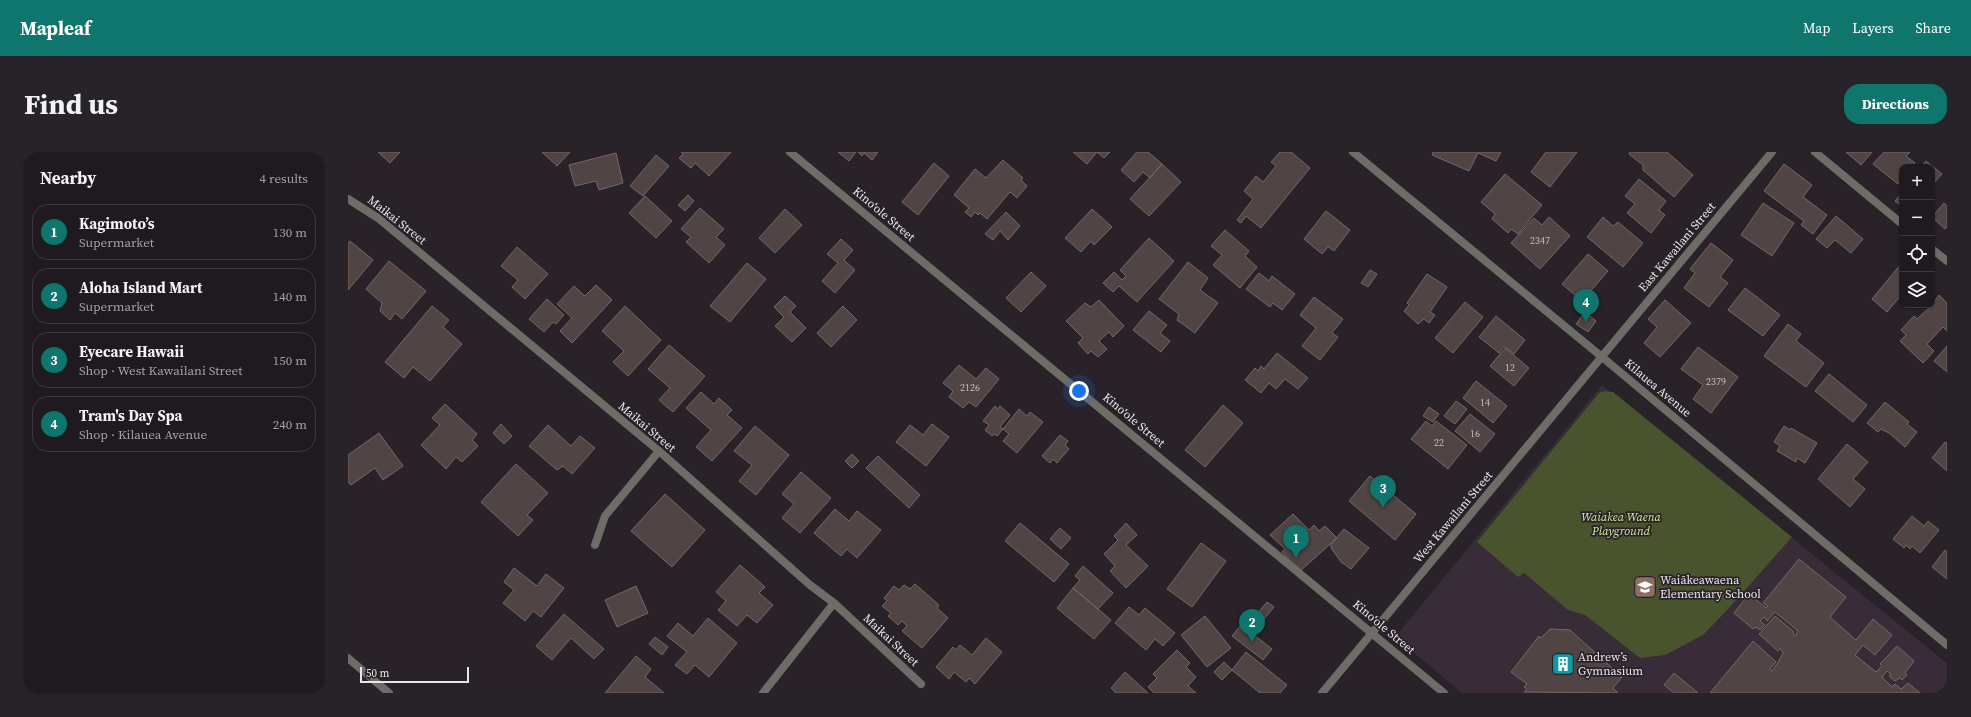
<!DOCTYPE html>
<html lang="en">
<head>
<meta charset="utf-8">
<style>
  body { margin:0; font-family:"Source Serif 4",serif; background:#272328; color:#f1f3f6 }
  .controls { position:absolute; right:12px; top:12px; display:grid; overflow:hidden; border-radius:8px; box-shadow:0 1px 3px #0004 }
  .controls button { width:36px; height:36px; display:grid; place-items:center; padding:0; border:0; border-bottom:1px solid #3c383d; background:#1f1a1f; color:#f1f3f6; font:20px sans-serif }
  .scale { position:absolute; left:12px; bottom:10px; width:109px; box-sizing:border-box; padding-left:4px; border:2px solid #e9e5e9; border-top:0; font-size:11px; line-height:14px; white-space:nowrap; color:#e9e5e9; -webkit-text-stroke:3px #292229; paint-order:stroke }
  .you { position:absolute; left:731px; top:239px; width:14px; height:14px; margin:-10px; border:3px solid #fff; border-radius:50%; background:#1a73e8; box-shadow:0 0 0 6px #1a73e833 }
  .badge { display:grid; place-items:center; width:26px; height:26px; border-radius:50%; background:#0f766e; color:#fff; font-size:13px; font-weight:700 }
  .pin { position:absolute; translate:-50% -33px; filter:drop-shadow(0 1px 2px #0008) }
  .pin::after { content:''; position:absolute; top:21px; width:14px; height:12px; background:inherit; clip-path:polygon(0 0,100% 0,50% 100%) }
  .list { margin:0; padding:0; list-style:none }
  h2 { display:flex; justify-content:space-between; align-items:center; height:52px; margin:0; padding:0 16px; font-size:17px }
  h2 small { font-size:13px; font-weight:400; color:#a1a1a4 }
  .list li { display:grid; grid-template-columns:26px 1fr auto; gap:12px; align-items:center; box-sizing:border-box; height:56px; margin:0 8px 8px; padding:0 8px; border:1px solid #3c383d; border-radius:16px }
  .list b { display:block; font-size:15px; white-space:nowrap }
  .list p { margin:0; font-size:13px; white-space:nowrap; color:#a1a1a4 }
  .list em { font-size:13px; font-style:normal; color:#a1a1a4 }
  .icon { flex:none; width:22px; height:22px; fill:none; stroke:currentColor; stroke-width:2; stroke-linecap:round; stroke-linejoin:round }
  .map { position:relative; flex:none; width:1599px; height:541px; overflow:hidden; border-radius:16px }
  header { display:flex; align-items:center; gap:24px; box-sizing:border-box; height:56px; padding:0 20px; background:#0f766e; color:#fff }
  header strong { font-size:19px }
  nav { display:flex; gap:22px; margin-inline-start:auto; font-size:14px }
  .intro { display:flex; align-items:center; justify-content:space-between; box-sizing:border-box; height:96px; padding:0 24px }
  h1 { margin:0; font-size:28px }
  .button { padding:10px 18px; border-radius:16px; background:#0f766e; color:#fff; font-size:14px; font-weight:700 }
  main { display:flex; gap:24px; padding:0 24px }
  aside { flex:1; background:#1f1a1f; border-radius:16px; box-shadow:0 1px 3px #0004 }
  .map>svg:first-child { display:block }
  .built { fill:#372c37 }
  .green { fill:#49532e }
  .building { fill:#504544; stroke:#756967 }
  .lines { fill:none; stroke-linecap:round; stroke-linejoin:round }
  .minor { stroke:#6d6c67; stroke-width:8 }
  .tertiary { stroke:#6d6c67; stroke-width:8 }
  .labels { text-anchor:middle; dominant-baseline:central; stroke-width:3.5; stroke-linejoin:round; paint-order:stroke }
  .number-label { font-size:10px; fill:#c3bdc0 }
  .street-label { font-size:12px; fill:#e9e5e9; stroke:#292229 }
  .park-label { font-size:12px; font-style:italic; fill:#d3e997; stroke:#292229 }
  .poi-label { font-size:12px; fill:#e9e5e9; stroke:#292229; text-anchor:start }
</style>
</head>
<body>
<header>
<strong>Mapleaf</strong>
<nav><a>Map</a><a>Layers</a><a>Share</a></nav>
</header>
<div class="intro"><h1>Find us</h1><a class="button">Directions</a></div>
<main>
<aside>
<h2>Nearby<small>4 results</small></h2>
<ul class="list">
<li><span class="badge">1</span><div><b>Kagimoto’s</b><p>Supermarket</p></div><em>130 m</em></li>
<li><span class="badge">2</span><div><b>Aloha Island Mart</b><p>Supermarket</p></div><em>140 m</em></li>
<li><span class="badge">3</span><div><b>Eyecare Hawaii</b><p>Shop · West Kawailani Street</p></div><em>150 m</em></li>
<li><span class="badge">4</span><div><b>Tram's Day Spa</b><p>Shop · Kilauea Avenue</p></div><em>240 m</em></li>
</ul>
</aside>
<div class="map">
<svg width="1599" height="541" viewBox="0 0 1599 541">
  <rect width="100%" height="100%" fill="#292229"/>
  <path class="built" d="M1254,233L1599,511V541H1114L1047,485Z"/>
  <path class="green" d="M1257,239L1265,240L1444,385L1383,454L1355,483L1317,503L1292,506L1237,463L1220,458L1176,421L1170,425L1129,390L1251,241Z"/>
  <path class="building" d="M30,0H52L42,11Z
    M194,0H222L209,14Z
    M333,0H383L361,24L347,11L343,16L331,6L335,2Z
    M490,0H508L501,9Z
    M510,0H530L524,8L516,1L514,4Z
    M725,0H762L756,6L749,0L739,12Z
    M789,0H800L814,12L802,26L795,20L786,30L773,18Z
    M932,0H943L962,16L913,76L898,64L893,71L889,68L905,47L896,39L908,24L915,30L928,14L923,10Z
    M1085,0H1153L1148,9L1130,1L1121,19L1084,3Z
    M1198,0H1229L1202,35L1183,20Z
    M1282,0H1319L1345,23L1326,45L1295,18V13L1281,2Z
    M1498,0H1524L1513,13Z
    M1536,0H1562L1558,4L1567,11L1564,15H1554V27L1550,32L1525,12Z
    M268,1L275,31L251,38L248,29L227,34L221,13Z
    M308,3L321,14L295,44L282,34Z
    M655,8L675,26L673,28L679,34L669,46L662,40L639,67L632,61L630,63L627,60L623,65L617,60L621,56L606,43L627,17L638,26Z
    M1578,9L1594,22L1584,33V15H1573Z
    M586,11L601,24L570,63L554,50Z
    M814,12L833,30L801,64L782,47Z
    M1436,12L1464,33L1455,45L1479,63L1465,82L1453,73L1456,69L1416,39Z
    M1157,22L1194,53L1170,82L1163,77L1160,81L1144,67L1147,62L1133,50Z
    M1291,27L1318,49L1311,58L1317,63L1303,81L1279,61L1287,52L1277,44Z
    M1554,41V54L1547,49Z
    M340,43L346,49L337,59L330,53Z
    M297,44L324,69L308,86L281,61Z
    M1415,51L1446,71L1424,104L1393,83Z
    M1596,51L1599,54V75L1597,77L1584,65Z
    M352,56L376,77L368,85L377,93L361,111L338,90L343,85L333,77Z
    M437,57L454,73L427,101L411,86Z
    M744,57L764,75L746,93L743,89L733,100L717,86Z
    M978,59L1002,78L986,99L980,95L974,102L956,87Z
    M658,60L672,74L660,88L652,79L645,88L637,82Z
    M1488,64L1515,87L1503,101L1487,88L1479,96L1468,87Z
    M1201,65L1222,84L1192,117L1163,91L1186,66L1194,73Z
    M1255,65L1265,74L1270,70L1295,91L1275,115L1239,85Z
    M877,78L901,99L897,104L909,115L892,136L865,113L874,103L863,94Z
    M801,86L826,109L789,150L771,134L765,140L755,131L766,120L774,128L778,124L772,118Z
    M493,87L505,98L496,108L507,118L487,141L474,129L490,111L479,102Z
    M2,89L25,108L0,138V92Z
    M1363,91L1385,108L1372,125L1380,131L1361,155L1336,136L1347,121L1342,117Z
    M169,95L200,122L177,147L164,135L170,128L153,114Z
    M1240,102L1260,119L1234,149L1214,132Z
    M41,109L78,139L54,167L47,161L42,168L32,159L34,151L18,137Z
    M840,110L860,126L852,138L870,151L847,181L829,168L831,162L811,147Z
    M399,111L418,127L382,170L362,154Z
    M1553,112L1554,142L1539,160L1524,147Z
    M1022,118L1029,122L1020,135L1013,131Z
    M683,120L698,134L673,160L658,146Z
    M911,121L921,129L924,124L947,142L934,158L925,151L922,155L898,137Z
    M1079,122L1099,135L1082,160L1087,163L1081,171L1076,167L1070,172L1056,159L1061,153L1059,151Z
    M248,133L264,148L224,191L212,179L224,166L209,152L226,134L237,144Z
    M1397,136L1432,163L1415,184L1380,158Z
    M1591,143L1599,151V179L1595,175L1579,192L1586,199L1575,211L1552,189L1558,183L1553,178L1566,164L1569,167L1584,153Z
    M437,144L448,154L442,160L458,176L444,190L427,174L436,165L426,155Z
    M966,145L995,167L984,181L990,185L972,208L954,194L968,176L952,163Z
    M199,147L216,163L208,172L205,170L196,180L181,167Z
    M751,148L776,174L765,185L761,180L751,189L759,197L750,205L743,199L740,202L730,191L735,186L718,169L737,151L743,155Z
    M1317,148L1343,171L1312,205L1296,191L1309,175L1300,167Z
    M1117,150L1135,165L1105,201L1087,186Z
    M84,154L101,168L95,175L114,192L82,229L65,215L56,226L37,210Z
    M277,154L313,188L280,224L265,210L276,199L254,179Z
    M495,154L509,168L483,195L469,181Z
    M801,159L819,173L812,181L822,189L813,200L785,178Z
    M1237,160L1248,169L1240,180L1228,172Z
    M1148,164L1177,188L1166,202L1156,194L1151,201L1131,185Z
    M1440,172L1453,182L1448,189L1476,211L1458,235L1416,204Z
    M321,193L357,224L325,260L311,248L322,236L300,217Z
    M1599,194V220L1586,209Z
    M1350,195L1390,225L1363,261L1345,247L1355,233L1333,217Z
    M1157,196L1181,216L1166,234L1142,214Z
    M929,201L960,226L950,237L937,227L928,237L921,231L913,241L897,228L907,216L910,219L913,214L916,217Z
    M611,213L628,227L638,216L651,227L628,255L621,250L615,256L601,245L605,239L595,231Z
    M1481,222L1519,253L1505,270L1467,239Z
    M1128,229L1159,254L1145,271L1115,246Z
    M353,240L366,252L371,246L384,258L379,263L394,276L364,309L348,295L363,278L338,256Z
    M1108,249L1119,257L1107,272L1096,264Z
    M1537,250L1561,270L1559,272L1569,280L1557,295L1541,281L1533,277L1530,280L1519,271Z
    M97,252L129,282L124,288L130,294L114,310L108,305L98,317L73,293L92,273L84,266Z
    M875,253L895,271L857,315L837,298Z
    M647,254L650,257L652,254L662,263L652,275L655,277L649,284L646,282L644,284L637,278L641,273L635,269Z
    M1081,255L1091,262L1085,270L1075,264Z
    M671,257L679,264L682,260L695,270L669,301L655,289L661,282L655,277Z
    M1122,262L1147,282L1132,300L1107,279Z
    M1078,269L1084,274L1088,269L1119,293L1100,317L1063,287Z
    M153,272L164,284L156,292L145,281Z
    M584,272L601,285L578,314L548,290L562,273L575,283Z
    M200,273L223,294L232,284L247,296L224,322L215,314L209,318L181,294Z
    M407,274L441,303L408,343L391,329L404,313L386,299Z
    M1436,274L1442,278L1443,276L1469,291L1457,311L1449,306L1448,310L1429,299L1432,294L1426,290Z
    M31,281L55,314L35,328L27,316L3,333L0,330V303Z
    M712,283L720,289L717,293L721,297L709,311L705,307L702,311L694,304Z
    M1597,290L1599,291V319L1584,306Z
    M1499,292L1520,310L1505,327L1517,337L1502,355L1470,327Z
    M504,302L511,309L504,316L497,309Z
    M530,304L572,343L561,356L518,316Z
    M168,312L200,341L179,363L185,368L170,384L133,350Z
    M453,320L483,346L452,381L434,366L446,352L434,342Z
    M1022,324L1068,362L1047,388L1001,349Z
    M317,342L357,378L324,415L283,379Z
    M487,357L501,369L509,359L533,378L509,406L499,397L493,404L466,381Z
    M945,362L961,378L966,373L971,379L977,374L989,386L952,419L934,400L937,397L922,383Z
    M1564,364L1576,374L1580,369L1591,378L1572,401L1564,394L1562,397L1558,393L1556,396L1545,387Z
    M672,371L721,412L706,430L657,389Z
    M778,371L789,383L778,393L800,414L778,436L762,419L767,414L756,402L770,388L766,384Z
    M712,376L723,386L713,397L702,387Z
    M996,377L1021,396L1003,417L993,410L983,396V392Z
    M853,391L878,409L844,455L819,437Z
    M1597,398L1599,400V427L1584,415Z
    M1451,407L1498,445L1482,465L1508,488L1525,467L1544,483L1527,503L1515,493L1507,503L1528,520L1534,514L1532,512L1549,494L1566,509L1557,521L1559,523L1554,528L1552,526L1547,529L1541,524L1543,522L1539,519L1534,525L1544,535L1547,532L1553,537L1560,531L1572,541H1362L1405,489L1428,510L1422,517L1424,519L1429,512L1435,501L1432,496L1430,499L1411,482L1427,464L1446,480L1445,482L1447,484L1450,479L1427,460L1419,469L1416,465L1412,469L1417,473L1412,478L1407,475L1405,477L1386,461L1401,442L1418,456L1420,454L1415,451Z
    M392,413L417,435L411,441L425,453L409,471L399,463L389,474L370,458L378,449L368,440Z
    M735,414L765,441L750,457L725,436L732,428L727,424Z
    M166,416L189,434L198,422L216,436L193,465L185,459L177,469L155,451L166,438L156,430Z
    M567,432L591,453L589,456L600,466L574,496L554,479L559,474L554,469L550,473L540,464L543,461L534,454L539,449L536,446L546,434L551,438L556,433L562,437Z
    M288,434L300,461L269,475L257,448Z
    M725,436L763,468L746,487L709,456Z
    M919,450L926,455L904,482L897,476Z
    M781,455L791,463L797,456L827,481L815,494L807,487L798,498L767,471Z
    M216,462L256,497L246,507L223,486L204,508L188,494Z
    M857,464L883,496L859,515L833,483Z
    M360,466L389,491L361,525L347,513L339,522L327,513L339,500L319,484L330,471L345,484Z
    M893,473L924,497L915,508L884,484Z
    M1202,477L1222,478L1274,525L1265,536L1270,541L1176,540L1179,537L1176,535L1179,532L1163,520L1191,484L1193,486Z
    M307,485L320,495L314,503L301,492Z
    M638,486L654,500L627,532L621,526L618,530L606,520L601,527L588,515L605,495L608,498L612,493L624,503Z
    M829,498L842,511L838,515L848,525L840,534L848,541H806L800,535L809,526L805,522Z
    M898,500L939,533L932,541H912L884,518Z
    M288,504L303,517L297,525L316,541H257Z
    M876,510L884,518L874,528L866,520Z
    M777,520L800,541H768L763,536Z
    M1326,521L1350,541H1326L1316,533Z"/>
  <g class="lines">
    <path class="minor" d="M1467,0L1554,72
      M0,47L30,66L311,299L462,433L486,451L573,532
      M1584,97L1599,109
      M247,393L257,364L311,299
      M0,506L41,541
      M415,541L486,451"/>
    <path class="tertiary" d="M442,0L1096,541
      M1005,0L1254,205L1599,493
      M974,541L1424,0"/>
  </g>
  <defs>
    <g id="school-square" transform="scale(1.15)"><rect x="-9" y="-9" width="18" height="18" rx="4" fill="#8d6e63" stroke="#292229"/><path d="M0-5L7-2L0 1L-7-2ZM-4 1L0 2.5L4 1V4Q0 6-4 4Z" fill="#fff"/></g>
    <g id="building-square" transform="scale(1.15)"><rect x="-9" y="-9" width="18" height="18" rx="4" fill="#0f9aa8" stroke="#292229"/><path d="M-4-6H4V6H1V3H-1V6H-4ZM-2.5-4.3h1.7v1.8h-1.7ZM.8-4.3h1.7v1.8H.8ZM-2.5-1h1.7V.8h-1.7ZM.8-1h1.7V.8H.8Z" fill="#fff"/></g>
  </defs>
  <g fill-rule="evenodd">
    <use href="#school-square" x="1297" y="435"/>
    <use href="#building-square" x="1215" y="512"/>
  </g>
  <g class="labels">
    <g class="number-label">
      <text x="1192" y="88">2347</text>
      <text x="1162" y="215">12</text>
      <text x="1368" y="229">2379</text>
      <text x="622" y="235">2126</text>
      <text x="1137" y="250">14</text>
      <text x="1127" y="281">16</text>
      <text x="1091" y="290">22</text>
    </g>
    <g class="street-label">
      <text transform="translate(536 62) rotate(40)">Kinoʻole Street</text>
      <text transform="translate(49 68) rotate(38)">Maikai Street</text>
      <text transform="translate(1329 95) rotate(-50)">East Kawailani Street</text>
      <text transform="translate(1310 236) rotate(40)">Kilauea Avenue</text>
      <text transform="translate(786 268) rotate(40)">Kinoʻole Street</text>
      <text transform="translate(299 275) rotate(40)">Maikai Street</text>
      <text transform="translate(1105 365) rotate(-50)">West Kawailani Street</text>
      <text transform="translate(1036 475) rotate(40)">Kinoʻole Street</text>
      <text transform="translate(543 488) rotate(43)">Maikai Street</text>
    </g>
    <g class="park-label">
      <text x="1273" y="365">Waiakea Waena<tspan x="1273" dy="14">Playground</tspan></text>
    </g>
    <g class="poi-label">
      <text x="1312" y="428">Waiākeawaena<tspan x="1312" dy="14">Elementary School</tspan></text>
      <text x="1230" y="505">Andrew’s<tspan x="1230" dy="14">Gymnasium</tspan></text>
    </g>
  </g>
</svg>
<div class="controls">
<button>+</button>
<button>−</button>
<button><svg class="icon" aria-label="locate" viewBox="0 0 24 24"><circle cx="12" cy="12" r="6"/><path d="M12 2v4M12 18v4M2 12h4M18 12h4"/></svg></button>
<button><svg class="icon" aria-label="layers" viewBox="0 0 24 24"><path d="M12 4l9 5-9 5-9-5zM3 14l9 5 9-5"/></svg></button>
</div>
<div class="scale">50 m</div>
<div class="you"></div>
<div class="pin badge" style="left:948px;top:406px">1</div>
<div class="pin badge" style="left:904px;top:490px">2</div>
<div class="pin badge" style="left:1035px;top:356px">3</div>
<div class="pin badge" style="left:1238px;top:170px">4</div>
</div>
</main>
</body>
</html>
